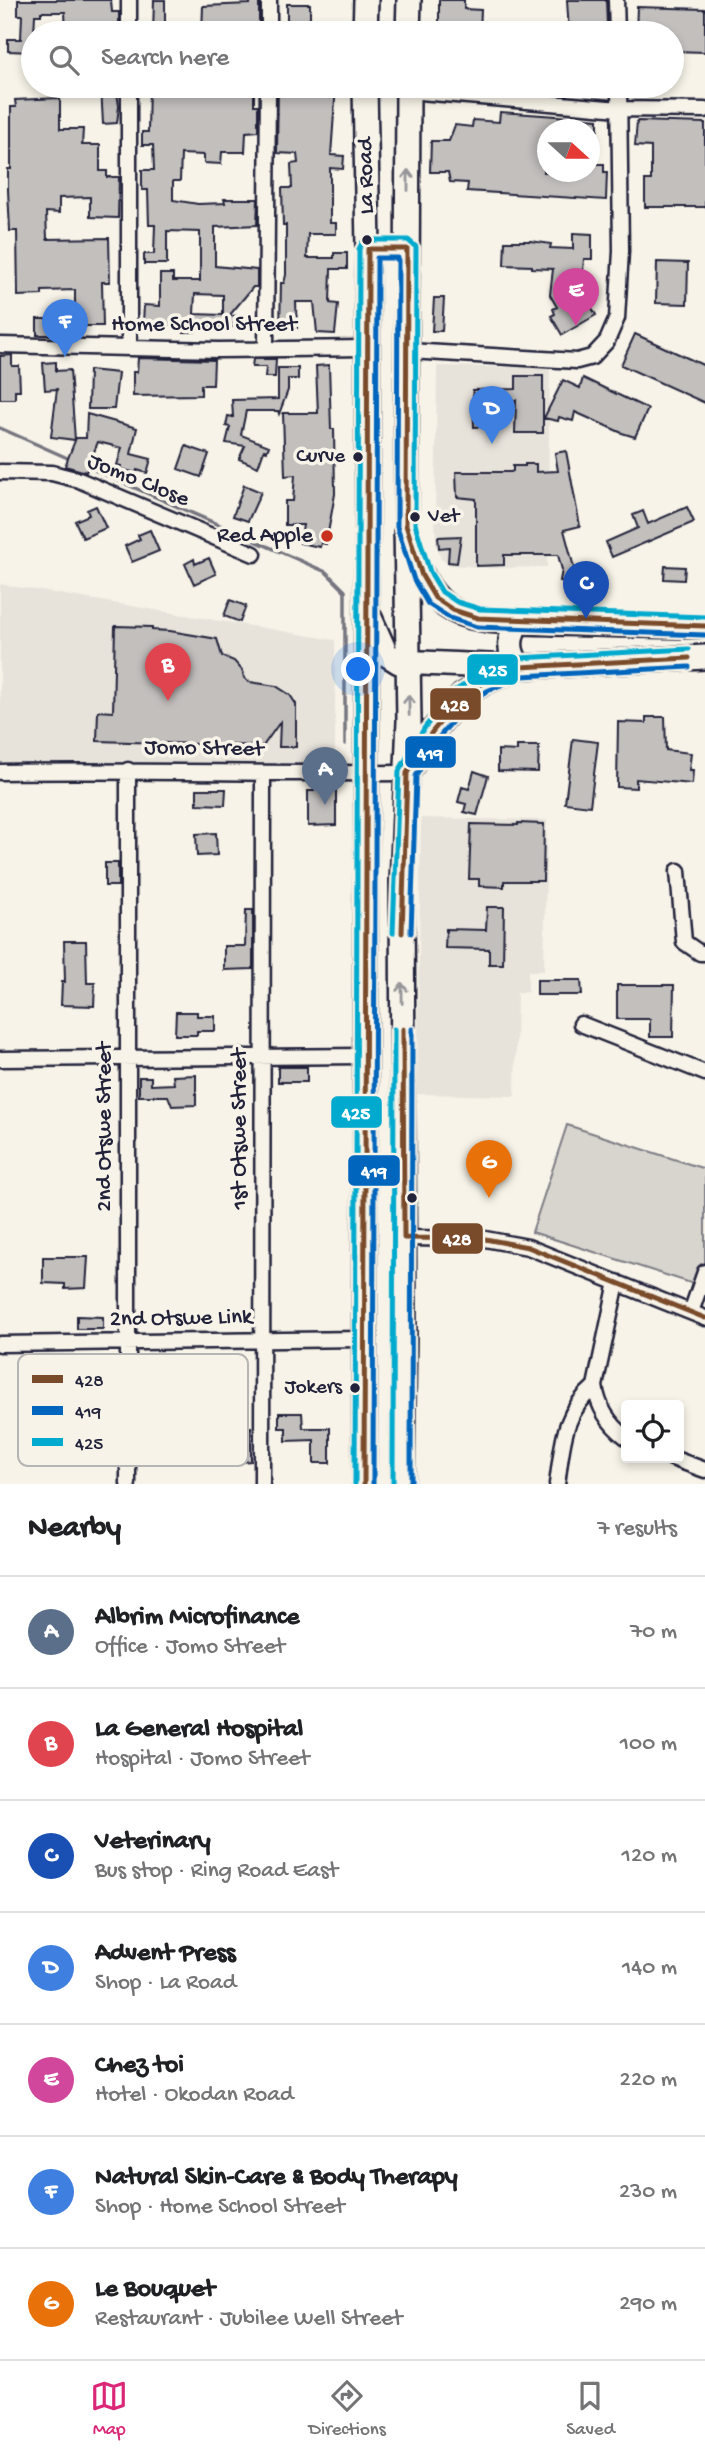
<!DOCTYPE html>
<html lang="en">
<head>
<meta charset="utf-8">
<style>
  body { margin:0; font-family:"Gochi Hand",sans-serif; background:#f6f6f6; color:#202124 }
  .controls { position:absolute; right:21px; bottom:21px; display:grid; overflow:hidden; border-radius:7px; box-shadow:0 4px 10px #0003 }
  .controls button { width:63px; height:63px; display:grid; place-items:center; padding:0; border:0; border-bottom:2px solid #e0e0e0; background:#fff; color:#202124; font:35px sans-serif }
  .compass { position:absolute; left:537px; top:119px; width:63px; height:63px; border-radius:50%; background:#fff; box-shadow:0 4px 10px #0003; rotate:111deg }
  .you { position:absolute; left:359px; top:670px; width:24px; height:24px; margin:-18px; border:5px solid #fff; border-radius:50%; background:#1a73e8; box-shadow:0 0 0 10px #1a73e833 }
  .badge { display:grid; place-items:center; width:46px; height:46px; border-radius:50%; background:#db2777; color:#fff; font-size:23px; font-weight:700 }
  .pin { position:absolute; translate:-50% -58px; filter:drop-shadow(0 2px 4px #0008) }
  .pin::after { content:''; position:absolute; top:37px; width:24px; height:21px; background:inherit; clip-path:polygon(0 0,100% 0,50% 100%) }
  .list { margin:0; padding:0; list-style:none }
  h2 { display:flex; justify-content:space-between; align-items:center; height:91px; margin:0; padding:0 28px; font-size:30px }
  h2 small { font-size:23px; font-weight:400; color:#757577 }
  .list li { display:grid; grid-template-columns:46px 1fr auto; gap:21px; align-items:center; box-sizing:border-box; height:112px; padding:0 28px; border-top:2px solid #e0e0e0 }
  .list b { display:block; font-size:26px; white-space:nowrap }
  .list p { margin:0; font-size:23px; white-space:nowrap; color:#757577 }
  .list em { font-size:23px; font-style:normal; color:#757577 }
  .icon { flex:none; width:38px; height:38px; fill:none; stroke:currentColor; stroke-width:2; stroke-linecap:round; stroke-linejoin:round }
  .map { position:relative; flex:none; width:705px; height:1484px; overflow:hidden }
  .search { position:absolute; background:#fff; box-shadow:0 4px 10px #0003; left:21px; right:21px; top:21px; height:77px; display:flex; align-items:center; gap:18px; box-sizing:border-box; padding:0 24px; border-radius:38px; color:#757577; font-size:26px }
  .sheet { height:875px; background:#fff }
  nav { display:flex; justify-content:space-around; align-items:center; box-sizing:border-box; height:98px; border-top:2px solid #e0e0e0; background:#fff; font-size:19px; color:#757577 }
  nav a { display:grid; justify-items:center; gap:4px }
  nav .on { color:#db2777 }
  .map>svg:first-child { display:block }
  .built { fill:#e7e3db }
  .green { fill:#d8d5cf; stroke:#7d7c85; stroke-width:2 }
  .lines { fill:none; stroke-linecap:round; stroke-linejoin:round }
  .stream { stroke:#76747f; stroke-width:3.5 }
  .building { fill:#c2bfbd; stroke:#22223b; stroke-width:2; fill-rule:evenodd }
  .minor-casing { stroke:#22223b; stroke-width:19 }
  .primary-casing { stroke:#22223b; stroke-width:28 }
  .minor { stroke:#f7f3e8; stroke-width:14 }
  .primary { stroke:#f7f3e8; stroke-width:23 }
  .bus-1-casing { stroke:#f7f3e8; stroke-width:10 }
  .bus-2-casing { stroke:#f7f3e8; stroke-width:10 }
  .bus-3-casing { stroke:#f7f3e8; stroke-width:10 }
  .bus-1 { stroke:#7a4b2a; stroke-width:5 }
  .bus-2 { stroke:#0065bd; stroke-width:5 }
  .bus-3 { stroke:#00a9ce; stroke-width:5 }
  .oneway { stroke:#97959a }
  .bus-dot { fill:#22223b; stroke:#f7f3e8; stroke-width:2.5 }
  .poi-dot { fill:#c8321e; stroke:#f7f3e8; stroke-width:2.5 }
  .labels { text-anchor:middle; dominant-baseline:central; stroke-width:7; stroke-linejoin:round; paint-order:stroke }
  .bus-label { font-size:21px; fill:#22223b; stroke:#f7f3e8; text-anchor:end }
  .street-label { font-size:23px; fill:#22223b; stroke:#f7f3e8 }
  .poi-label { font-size:23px; fill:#22223b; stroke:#f7f3e8; text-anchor:end }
  .key { fill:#f7f3e8; stroke:#b7b4b4; stroke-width:2 }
  .key-label { font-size:19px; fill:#22223b }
  .line-badge { stroke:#f7f3e8; stroke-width:2.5 }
  .badge-label { font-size:19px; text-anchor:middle; font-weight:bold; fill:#fff }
</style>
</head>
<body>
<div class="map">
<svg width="705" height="1484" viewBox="0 0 705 1484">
  <rect width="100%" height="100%" fill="#f7f3e8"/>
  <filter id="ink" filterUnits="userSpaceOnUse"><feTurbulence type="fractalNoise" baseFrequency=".0143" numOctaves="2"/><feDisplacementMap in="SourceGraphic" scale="14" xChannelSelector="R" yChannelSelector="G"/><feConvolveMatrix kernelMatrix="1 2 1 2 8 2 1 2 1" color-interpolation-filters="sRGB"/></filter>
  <g filter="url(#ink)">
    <path class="built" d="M437,366L550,368L547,567L494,568L450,565L441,559L436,545L435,520Z
      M0,584L335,640V767L21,764L0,762Z
      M421,818L547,820L544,971H528V992L517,993L515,1096L417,1094Z"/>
    <path class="green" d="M567,1125L705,1169V1262L697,1285L532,1232Z"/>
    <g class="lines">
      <path class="stream" d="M0,428L72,460
        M85,466L326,572L345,591V744"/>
    </g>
    <path class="building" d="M18,0H111L112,12H119V27H81V33H66L65,12H41V15H35L33,52L8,51V39H21L22,15H18Z
      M154,0H165V33H153Z
      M250,0H259V26L225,28V33H202L203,6L250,4Z
      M439,0H464V9L481,10L480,33H439Z
      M567,0H606L607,26L601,27V33H569Z
      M287,4H310V33H287Z
      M637,7L705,9V52L672,51V33H636Z
      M101,86H116L119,106L117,123L103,124Z
      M149,86H254V105H258V131L246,132L245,152H222L221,164L204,163V155L181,154L180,181H173V200L198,204L225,203L224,199H258L257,225L215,227V266L257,270V287H253L229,316L255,315V327H194L195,332H183V326H158V324L143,323L144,305L160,306V274H173V281H200V232L167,231V264H144V254H154L155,225H149L148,190H142V170H154L153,145H142V132H148ZM195,294L223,295V315L194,314Z
      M278,86H336L331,155L344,156L343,169L330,168V223H336V234H308L307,258H334V253H347V269H331L330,303L338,304L335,334L317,333L314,302H296L297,328L280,330L281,283H284L286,275V225H283L282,188H292L291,164L298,163L297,154L277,153Z
      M60,98V129H83L82,145H100V171H107V177H119L118,218L90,217V197L59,198V213L46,212L47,239L109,238L110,282H102L103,326H75V290L42,291V295L18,296L17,231H10L8,190V169H11V107H16L15,100Z
      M500,112L598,119V130H548L544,172H590V164H604V172H607L606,200L467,191L468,183L450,182L448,172H430L431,141H449L455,125L472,127L473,120L499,122Z
      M637,121L705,123V207H645V180H651V147L635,146Z
      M573,233L592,234V259H584L583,271H570L596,315L562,335L551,316L555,314L553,309L557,307L550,295L553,269L532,268V266L504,265L505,241H531L551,244L550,248L573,249Z
      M657,262L688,263L687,304L656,303Z
      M434,298H444L442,331H432Z
      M37,319H68L67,335H37Z
      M635,334L705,366V403L621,365Z
      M12,355V366H19L20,390H15V399H0V356Z
      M138,358L214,360L213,385H201V395L133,396V372H137Z
      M253,359H276L275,377H265L266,367H252Z
      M56,362V371L70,370L75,440L51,437L57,389L45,390L43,363Z
      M329,365L331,429H334L335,494L326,544L321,543L320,547L300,543L303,525H285V501H293L295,475L285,476L283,413H318L316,366Z
      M278,368H298V379H288V390L279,414L278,411H246L241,435L269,446L267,451L264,450L258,467L239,459L245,446L226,443L230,427L226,426L228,416L233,417L232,400L278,399Z
      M89,370L118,373L114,409H88Z
      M516,376H543V433H515L516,400L495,401L496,426L474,427L473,390L516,389Z
      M583,378L648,409L635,437L622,433L575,412L573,421L559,417L558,421L544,418L563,380L580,388Z
      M87,414L137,428L131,454L151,459L147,473L137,470L136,473L120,469L121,466L117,465L122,448L98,442L86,472L65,466L76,438H86Z
      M186,446L209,454L201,477L178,469Z
      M566,451L580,526L564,530L576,575L574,584L560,581L562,570L558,555H504V565L476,566V499L457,497L456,472H511L513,471V466H525V464H536V472L558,471L555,453Z
      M244,485L261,492L248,521L233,516Z
      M96,506L106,528L83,538L75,521L89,515L87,510Z
      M687,507L694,522L612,557L606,542L638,528L633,515L643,511L648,524Z
      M150,530L159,551L132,562L125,546L140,539L138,535Z
      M461,536L457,563L448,562L449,547L439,548L438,537Z
      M209,558L216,574L194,584L185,564L194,559L195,564Z
      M665,566L685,567L684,580L664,579Z
      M230,600L246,606L240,622L224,616Z
      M115,626L152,627V630L170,631L217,639L222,656L234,661L242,670L244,678L250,682L276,686L290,695L296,704V747H279L280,722L263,746L97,741L98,711L113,712Z
      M646,717H665L666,750L691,753L689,770H693L692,784L636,779V788L617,787L618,722L646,723Z
      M573,739L598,742L590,806L565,803Z
      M517,746H539L538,772L498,771V750L517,751Z
      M474,771L488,776L477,815L464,812L466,804L458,802L462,787L469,789Z
      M336,787V825L308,826V791H314V788Z
      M197,789H226L225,805L197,804Z
      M518,823L544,824L543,881H504V887L479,886V879H469L471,824L518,825Z
      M216,833L217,855L197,856L196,834Z
      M105,863H118V886H105Z
      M487,907H504L503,964H489V949L445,948L446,929L486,930Z
      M246,910H253V969L224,970V946H245Z
      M64,941H86L87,983H95L94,1006L61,1005L62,982H65Z
      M537,980H581L582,995H537Z
      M617,985H674L673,1037H650V1019H617Z
      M176,1012H197V1016H215V1031H197V1035H175Z
      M278,1067H307V1082H278Z
      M196,1075V1105L172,1106L168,1096H139V1077H151V1085L174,1084L173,1076Z
      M43,1257H88L86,1288L65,1289V1284L43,1283Z
      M77,1316L103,1317V1329H77Z
      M279,1413H302L303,1428H330V1463H314V1440L286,1441V1428H279Z
      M251,1427V1461L217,1464L216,1451L241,1450V1428Z"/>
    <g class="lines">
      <g class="minor-casing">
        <path id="minor" d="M616,0L617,33
          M129,33V0
          M269,33V0
          M408,91L620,109L705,110
          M0,345L218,350L366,348
          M129,348V86
          M266,349L268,86
          M409,351L577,361L592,357L607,341L617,318L621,251L619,86
          M0,472L52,473L79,480L254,554
          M0,772C136,770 271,774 407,773
          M678,871L684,942L700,953H705
          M581,1024L705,1073
          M0,1059L366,1056
          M404,1238L485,1239L528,1247L705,1318
          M617,1282L595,1386C598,1407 609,1424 626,1437
          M691,1312L705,1272
          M0,1344L363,1339
          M672,1458L705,1470
          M128,1484V770
          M262,1484L263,773
          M557,1484C563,1444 562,1414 595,1386"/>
      </g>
      <g class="primary-casing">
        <path id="primary" d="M365,33L366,0
          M408,33L409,0
          M412,549C419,573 430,598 453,610C482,625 522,621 554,623C604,624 655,626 705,626
          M370,618L386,654L399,662L513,667
          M517,621C509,639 507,651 520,667
          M408,772L432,732L462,696L483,683L520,667L705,657
          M364,1484L368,249L365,86
          M402,1484L404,1332L402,881L409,721L406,525L408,86"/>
      </g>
      <use href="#minor" class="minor"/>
      <use href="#primary" class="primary"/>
      <g class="bus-1-casing">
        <path id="bus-1" d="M402,933L407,773L432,732L462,696L483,683L520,667L689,658
          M403,1029L404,1238L485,1239L528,1247L705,1318
          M364,1484L368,249H407L406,525L422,576L435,598L453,610L478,618L705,626"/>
      </g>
      <g class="bus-2-casing">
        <path id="bus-2" d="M411,933L416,776L439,737L468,703L487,691L522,676L689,667
          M373,1484L377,258H398L397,527L414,580L428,604L450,618L477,627L705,635
          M411,1484L412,1029"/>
      </g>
      <g class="bus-3-casing">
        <path id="bus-3" d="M393,933L399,771L425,727L456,690L480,675L519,658L689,649
          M355,1484L359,249L362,243L367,240H408L416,247L415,524L430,572L442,592L457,602L480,609L705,617
          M393,1484L394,1029"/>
      </g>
      <use href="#bus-1" class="bus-1"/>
      <use href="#bus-2" class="bus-2"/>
      <use href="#bus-3" class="bus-3"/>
    </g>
    <defs><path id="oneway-shaft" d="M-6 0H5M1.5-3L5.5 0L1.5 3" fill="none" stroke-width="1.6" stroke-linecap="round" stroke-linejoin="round" transform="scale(1.75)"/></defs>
    <g class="oneway">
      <use href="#oneway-shaft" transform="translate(408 180) rotate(-90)"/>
      <use href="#oneway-shaft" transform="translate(409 705) rotate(-91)"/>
      <use href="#oneway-shaft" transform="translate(402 993) rotate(-91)"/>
    </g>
  </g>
  <g class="bus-dot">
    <circle cx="367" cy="240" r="6"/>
    <circle cx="358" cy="457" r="6"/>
    <circle cx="415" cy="517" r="6"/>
    <circle cx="412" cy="1198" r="6"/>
    <circle cx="355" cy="1388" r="6"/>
  </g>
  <circle class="poi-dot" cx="327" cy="536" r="7"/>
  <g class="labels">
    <g class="bus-label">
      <text x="345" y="457">Curve</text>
      <text x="428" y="517" text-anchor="start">Vet</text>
      <text x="342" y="1388">Jokers</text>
    </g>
    <g class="street-label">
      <text transform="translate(367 176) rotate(-91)">La Road</text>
      <text x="204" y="325">Home School Street</text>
      <text transform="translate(138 481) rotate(22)">Jomo Close</text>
      <text transform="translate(204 749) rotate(1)">Jomo Street</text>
      <text transform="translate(105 1127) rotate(-90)">2nd Otswe Street</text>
      <text transform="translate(240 1129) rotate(-90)">1st Otswe Street</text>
      <text transform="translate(181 1319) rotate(-1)">2nd Otswe Link</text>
    </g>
    <g class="poi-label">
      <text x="313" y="536">Red Apple</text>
    </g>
  </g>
  <rect x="18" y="1354" width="230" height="112" rx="10" class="key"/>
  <rect x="32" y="1375" width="31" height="8" fill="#7a4b2a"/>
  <rect x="32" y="1406" width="31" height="9" fill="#0065bd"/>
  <rect x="32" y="1438" width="31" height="8" fill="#00a9ce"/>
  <g class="key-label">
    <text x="75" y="1386">428</text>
    <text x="75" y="1417">419</text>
    <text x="75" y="1449">425</text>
  </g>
  <g class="line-badge">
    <rect x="466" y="653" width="53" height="33" rx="7" fill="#00a9ce"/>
    <rect x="429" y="687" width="53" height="34" rx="7" fill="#7a4b2a"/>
    <rect x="404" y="735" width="53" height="34" rx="7" fill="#0065bd"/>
    <rect x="330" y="1095" width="53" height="34" rx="7" fill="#00a9ce"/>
    <rect x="347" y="1154" width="54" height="33" rx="7" fill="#0065bd"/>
    <rect x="431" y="1222" width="53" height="33" rx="7" fill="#7a4b2a"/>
  </g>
  <g class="badge-label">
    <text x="493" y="676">425</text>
    <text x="455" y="711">428</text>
    <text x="430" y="759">419</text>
    <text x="356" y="1119">425</text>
    <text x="374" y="1177">419</text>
    <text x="457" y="1245">428</text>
  </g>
</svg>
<div class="controls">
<button><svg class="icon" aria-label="locate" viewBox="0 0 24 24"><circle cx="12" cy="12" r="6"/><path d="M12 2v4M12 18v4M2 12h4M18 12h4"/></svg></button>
</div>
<svg class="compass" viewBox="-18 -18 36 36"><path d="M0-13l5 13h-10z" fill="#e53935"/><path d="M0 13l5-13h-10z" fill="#757577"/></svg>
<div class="you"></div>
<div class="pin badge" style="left:325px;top:805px;background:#5c6f8a">A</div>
<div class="pin badge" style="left:168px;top:701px;background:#e0444e">B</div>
<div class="pin badge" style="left:586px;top:619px;background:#1a4fb4">C</div>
<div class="pin badge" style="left:492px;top:444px;background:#3f7fe0">D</div>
<div class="pin badge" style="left:576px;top:326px;background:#d1479c">E</div>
<div class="pin badge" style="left:65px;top:357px;background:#3f7fe0">F</div>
<div class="pin badge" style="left:489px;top:1198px;background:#e8710a">G</div>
<div class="search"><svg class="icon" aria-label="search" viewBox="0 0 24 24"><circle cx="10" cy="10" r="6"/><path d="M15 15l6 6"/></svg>Search here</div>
</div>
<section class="sheet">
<h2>Nearby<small>7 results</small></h2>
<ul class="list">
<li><span class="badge" style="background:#5c6f8a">A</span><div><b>Albrim Microfinance</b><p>Office · Jomo Street</p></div><em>70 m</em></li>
<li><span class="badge" style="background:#e0444e">B</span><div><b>La General Hospital</b><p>Hospital · Jomo Street</p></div><em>100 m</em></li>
<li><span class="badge" style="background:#1a4fb4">C</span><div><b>Veterinary</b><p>Bus stop · Ring Road East</p></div><em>120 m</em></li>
<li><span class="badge" style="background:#3f7fe0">D</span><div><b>Advent Press</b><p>Shop · La Road</p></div><em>140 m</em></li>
<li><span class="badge" style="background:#d1479c">E</span><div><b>Chez toi</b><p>Hotel · Okodan Road</p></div><em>220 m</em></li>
<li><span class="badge" style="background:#3f7fe0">F</span><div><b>Natural Skin-Care &amp; Body Therapy</b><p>Shop · Home School Street</p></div><em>230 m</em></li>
<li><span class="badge" style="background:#e8710a">G</span><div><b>Le Bouquet</b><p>Restaurant · Jubilee Well Street</p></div><em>290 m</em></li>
</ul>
</section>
<nav>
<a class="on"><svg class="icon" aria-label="map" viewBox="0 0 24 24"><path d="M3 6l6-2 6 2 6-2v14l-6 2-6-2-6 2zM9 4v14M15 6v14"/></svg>Map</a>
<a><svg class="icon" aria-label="directions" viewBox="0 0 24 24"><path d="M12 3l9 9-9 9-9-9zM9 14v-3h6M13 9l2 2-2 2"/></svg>Directions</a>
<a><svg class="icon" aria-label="saved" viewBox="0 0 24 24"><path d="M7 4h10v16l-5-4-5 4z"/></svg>Saved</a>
</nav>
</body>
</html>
